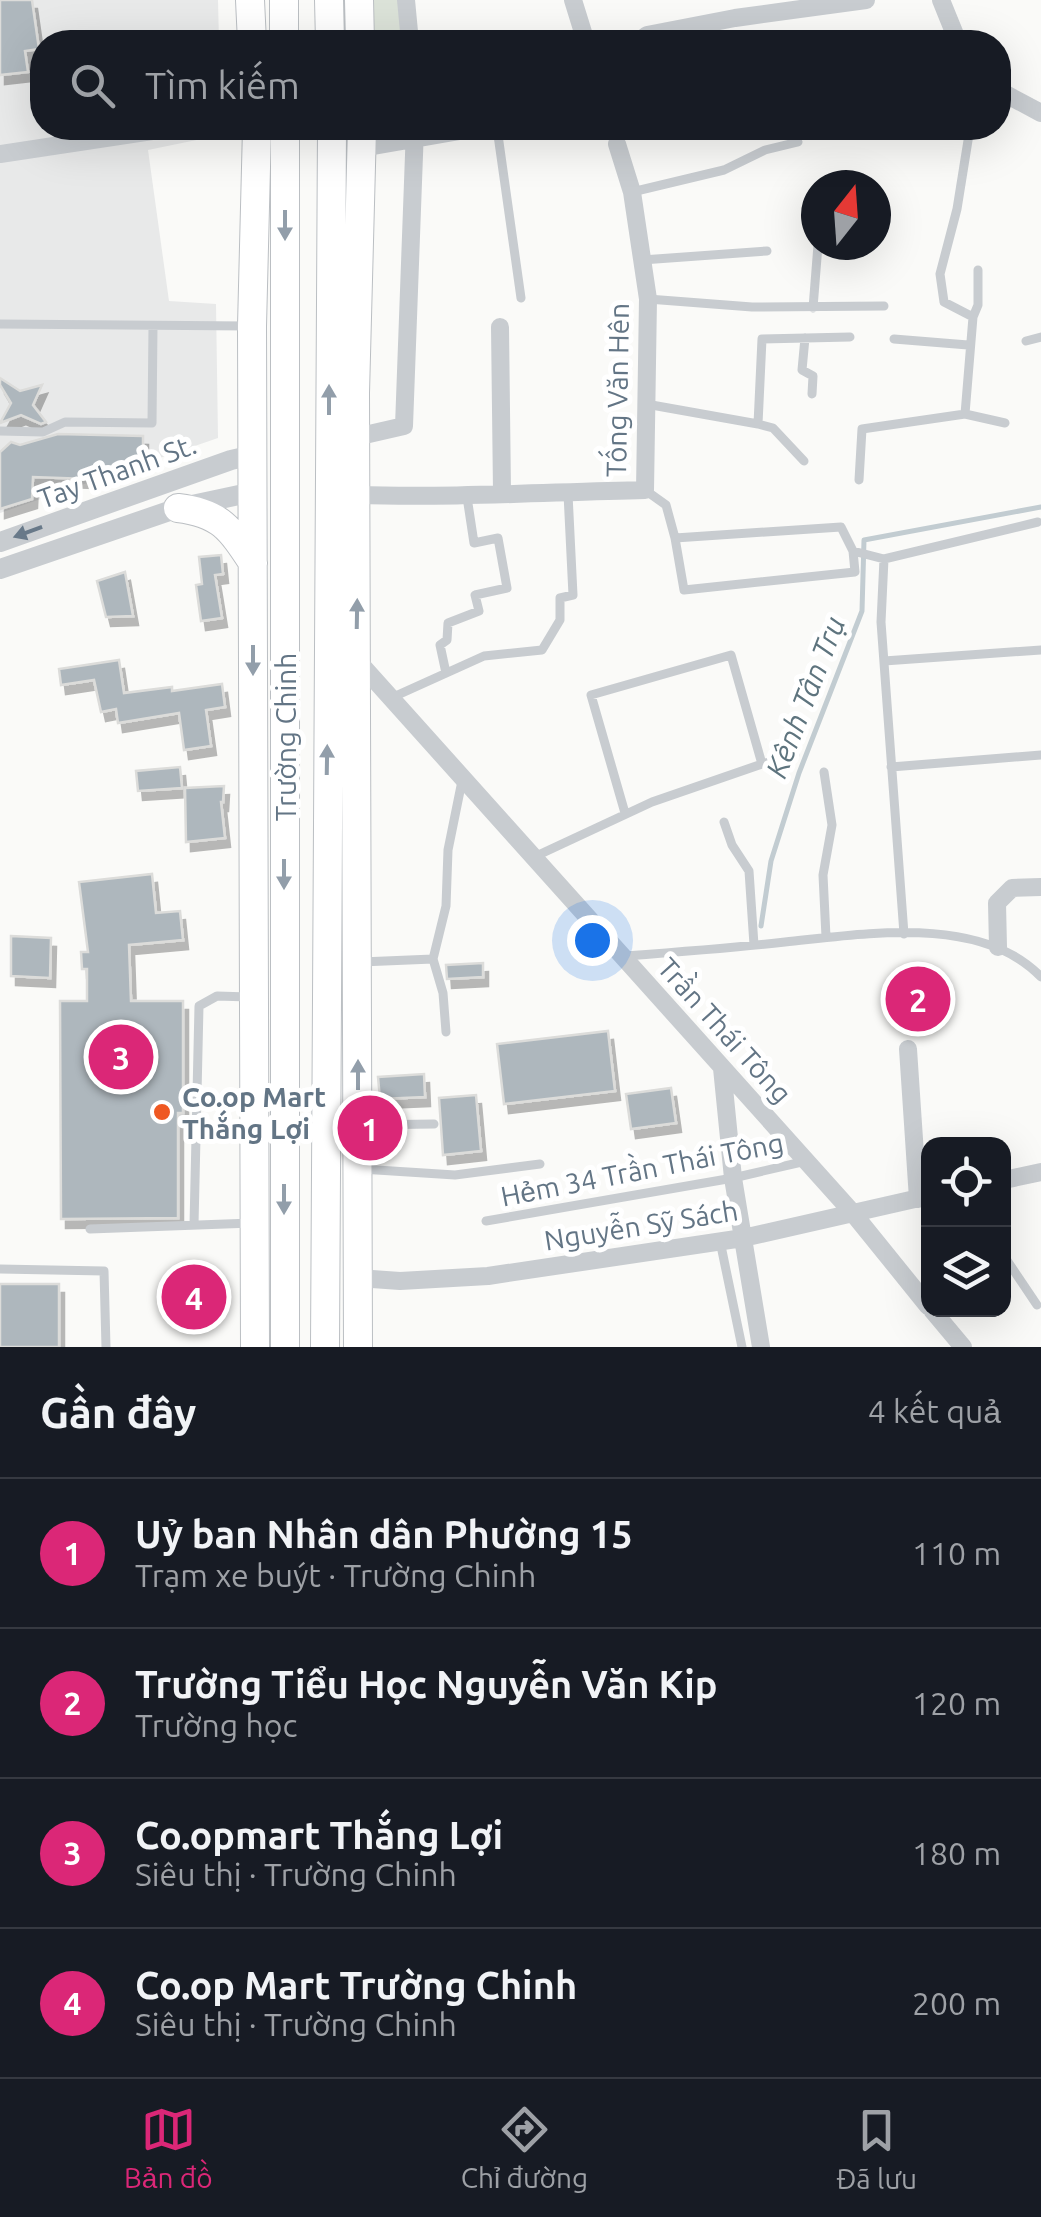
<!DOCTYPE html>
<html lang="vi">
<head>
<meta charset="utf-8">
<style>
  body { margin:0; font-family:Ubuntu,sans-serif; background:#20242c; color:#f1f3f6 }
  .controls { position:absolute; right:30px; bottom:30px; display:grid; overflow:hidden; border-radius:20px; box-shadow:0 10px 40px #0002 }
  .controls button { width:90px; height:90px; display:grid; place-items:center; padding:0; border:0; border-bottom:2px solid #363941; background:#171b24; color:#f1f3f6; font:50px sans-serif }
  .compass { position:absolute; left:801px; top:170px; width:90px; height:90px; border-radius:50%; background:#171b24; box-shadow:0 10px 40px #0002; rotate:17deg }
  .you { position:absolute; left:592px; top:940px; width:35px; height:35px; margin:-25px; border:8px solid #fff; border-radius:50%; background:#1a73e8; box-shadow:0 0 0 15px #1a73e833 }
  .badge { display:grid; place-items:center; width:65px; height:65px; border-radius:50%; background:#db2777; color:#fff; font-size:32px; font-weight:700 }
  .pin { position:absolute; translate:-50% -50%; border:5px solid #fff; box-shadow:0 2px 10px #0006 }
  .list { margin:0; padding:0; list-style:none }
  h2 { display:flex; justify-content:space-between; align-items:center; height:130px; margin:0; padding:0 40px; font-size:42px }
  h2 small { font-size:32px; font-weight:400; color:#9ea1a6 }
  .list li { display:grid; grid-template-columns:65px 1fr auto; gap:30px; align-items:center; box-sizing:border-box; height:150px; padding:0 40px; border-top:2px solid #363941 }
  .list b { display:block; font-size:38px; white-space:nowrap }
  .list p { margin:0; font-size:32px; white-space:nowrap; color:#9ea1a6 }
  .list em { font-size:32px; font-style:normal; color:#9ea1a6 }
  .icon { flex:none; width:55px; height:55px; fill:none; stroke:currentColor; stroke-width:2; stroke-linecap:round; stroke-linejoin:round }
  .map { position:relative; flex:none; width:1041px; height:1347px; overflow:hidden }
  .search { position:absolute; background:#171b24; box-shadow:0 10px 40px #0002; left:30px; right:30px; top:30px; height:110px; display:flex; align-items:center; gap:25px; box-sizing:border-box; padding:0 35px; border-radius:40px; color:#9ea1a6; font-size:38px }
  .sheet { height:730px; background:#171b24 }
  nav { display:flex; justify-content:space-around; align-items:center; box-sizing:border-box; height:140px; border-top:2px solid #363941; background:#171b24; font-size:28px; color:#9ea1a6 }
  nav a { display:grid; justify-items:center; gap:5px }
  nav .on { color:#db2777 }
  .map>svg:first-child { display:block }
  .built { fill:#e8e9e9 }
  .green { fill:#dbe2d8 }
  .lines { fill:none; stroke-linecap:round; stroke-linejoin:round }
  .stream { stroke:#c2ccd1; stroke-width:5 }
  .building { fill:#aeb7bd; stroke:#dcdcda; stroke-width:2.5; filter:url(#shadow) }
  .primary-casing { stroke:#bbbfc3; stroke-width:30 }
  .service { stroke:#c8ccd0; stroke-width:9 }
  .minor { stroke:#c8ccd0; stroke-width:18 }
  .tertiary { stroke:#c8ccd0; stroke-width:20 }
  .primary { stroke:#fff; stroke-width:28 }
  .oneway { fill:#929eaa }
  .oneway2 { fill:#687989 }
  .poi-dot { fill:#ef5822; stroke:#fff; stroke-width:4 }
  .labels { text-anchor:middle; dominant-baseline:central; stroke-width:10; stroke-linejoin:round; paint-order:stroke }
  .street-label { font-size:28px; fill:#637585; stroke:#fff }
  .poi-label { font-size:28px; font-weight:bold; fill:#637585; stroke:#fff; text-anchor:start }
  .water-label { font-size:30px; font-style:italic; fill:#5e747e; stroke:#fff }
</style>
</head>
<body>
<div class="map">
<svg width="1041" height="1347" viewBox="0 0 1041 1347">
  <defs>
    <filter id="shadow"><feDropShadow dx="5" dy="9" stdDeviation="0" flood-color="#0004"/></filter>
  </defs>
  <rect width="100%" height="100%" fill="#fafaf8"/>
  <path class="built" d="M0,0H218L219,42H42V128H221V135L148,150L169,301L216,304L218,438L0,513Z"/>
  <path class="green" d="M367,0H400L405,42H373Z"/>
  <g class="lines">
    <path class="stream" d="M761,926L771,861L799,773L862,611L864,540L1041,507"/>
  </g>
  <path class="building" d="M0,0H32L39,49L25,51L28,72L0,75Z
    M0,378L20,391L42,385L33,405L46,422L41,424L21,415L0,423L11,403L0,385Z
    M58,434L143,436V458L89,479L33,477L32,499L0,509V452L11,442L20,445Z
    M221,555L223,574L215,575L222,618L201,621L196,585L202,584L199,557Z
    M125,572L133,616L106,617L97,581Z
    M119,660L124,693L172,687V691L222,684L225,707L206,710L211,746L184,750L179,713L118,723L116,709L101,712L94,680L61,685L59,669Z
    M180,767L182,788L138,791L136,771Z
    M224,786L223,802H221L225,838L186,842L185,788Z
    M152,874L156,913L180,911L183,940L129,945L131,1001H183V1113H178V1218L61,1219L60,1001H87V969H82L81,952H88L79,882Z
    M11,936L51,938L50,978L11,976Z
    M483,963V977L447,979L446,965Z
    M608,1031L615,1091L504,1104L497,1044Z
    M424,1074L425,1097L380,1099L378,1077Z
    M671,1088L676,1123L631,1129L626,1094Z
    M476,1095L481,1151L443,1155L439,1098Z
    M0,1284H59V1347H0Z"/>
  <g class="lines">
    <g class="primary-casing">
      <path id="primary" d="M250,0L252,42
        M284,0V42
        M329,0L330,42
        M359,0L360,42
        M178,508C220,513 230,528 253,563
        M255,1347L252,326L257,128
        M285,1347V128
        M325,1347L332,128
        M358,1347L355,393L362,128"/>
    </g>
    <path class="service" d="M497,128L521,298
      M632,192L724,170L765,150L798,142
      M642,260L767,251
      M648,299L752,307L884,306
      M813,308L818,245
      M973,317L978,305V270
      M0,324L247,326
      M805,338L802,370L813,376L812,394
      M894,339L968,345
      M1026,341L1041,337
      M646,404L758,424L762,339L850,337
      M965,414L1005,423
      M758,424L773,428L804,461
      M0,431L43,432L65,422L152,423L153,326
      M859,480L862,429L965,414L973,317L944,302L940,274L957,209L970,128
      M645,490L666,505L675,538L841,527L853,551L855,572L684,590L675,538
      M853,551L884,559
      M884,661L1041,650
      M446,673L440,645L447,640L448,623L479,611L475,595L507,588L498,538L474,543L467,497
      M391,698L484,656L542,650L560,620V598L573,595L568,494
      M762,764L795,755
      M891,767L1041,755
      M824,772L832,825L823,875L826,937
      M724,822L732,845L749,871L754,945
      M534,857L652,802L762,764L731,655L591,695L625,813
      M904,934L881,622L884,559L1038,522
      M625,956C679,952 732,948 785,942C864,934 981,914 1041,977
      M361,962L433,959
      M446,1032L443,993L433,959L446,906L448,850L462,781
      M361,1125L434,1124
      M361,1169L455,1175L540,1164
      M486,1221L733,1178L806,1161
      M194,1225L199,1006L217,996L249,997
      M90,1229L252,1223
      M720,1241L742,1347
      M1004,1256L1037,1305
      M0,1269L104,1271L106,1347"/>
    <path class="minor" d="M406,0L410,42
      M573,0L586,42
      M941,0L958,42
      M638,42L647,35L735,18L866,0
      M998,90L1041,113
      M362,148L477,128
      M0,154L172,128
      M500,327L502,492
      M356,437L404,426L415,128
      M357,495C453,498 549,492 645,490L648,299L632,192L617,144
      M356,659L852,1212L928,1306
      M998,947L997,903L1012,888L1041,887
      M908,1049L918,1199
      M722,1068L733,1178L761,1347
      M1004,1180L1041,1172
      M358,1278L400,1281L488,1276L743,1238L928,1196
      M932,1310L963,1347"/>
    <path class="tertiary" d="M0,542L231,460L253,455
      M0,569L178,508L253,492"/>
    <use href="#primary" class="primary"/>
  </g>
  <defs><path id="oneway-solid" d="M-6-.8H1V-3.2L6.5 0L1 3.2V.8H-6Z" transform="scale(2.5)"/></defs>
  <g class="oneway">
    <use href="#oneway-solid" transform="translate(285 225) rotate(90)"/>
    <use href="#oneway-solid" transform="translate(329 400) rotate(-90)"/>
    <use href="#oneway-solid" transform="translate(357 614) rotate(-89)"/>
    <use href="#oneway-solid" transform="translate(253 660) rotate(90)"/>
    <use href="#oneway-solid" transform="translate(327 760) rotate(-89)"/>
    <use href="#oneway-solid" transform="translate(284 874) rotate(90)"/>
    <use href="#oneway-solid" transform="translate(358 1075) rotate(-90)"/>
    <use href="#oneway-solid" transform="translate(284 1199) rotate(90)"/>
  </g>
  <use class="oneway2" href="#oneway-solid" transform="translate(28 532) rotate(160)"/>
  <circle class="poi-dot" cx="162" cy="1112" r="10"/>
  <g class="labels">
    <g class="street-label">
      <text transform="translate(617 390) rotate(-89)">Tống Văn Hên</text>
      <text transform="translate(117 471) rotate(-20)">Tay Thanh St.</text>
      <text transform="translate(285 737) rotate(-90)">Trường Chinh</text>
      <text transform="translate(725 1030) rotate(48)">Trần Thái Tông</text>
      <text transform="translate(642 1169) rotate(-11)">Hẻm 34 Trần Thái Tông</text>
      <text transform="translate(641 1225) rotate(-9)">Nguyễn Sỹ Sách</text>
    </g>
    <g class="poi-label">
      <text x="182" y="1096">Co.op Mart<tspan x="182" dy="32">Thắng Lợi</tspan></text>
    </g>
    <g class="water-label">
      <text transform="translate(805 697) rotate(-69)">Kênh Tân Trụ</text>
    </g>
  </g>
</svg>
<div class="controls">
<button><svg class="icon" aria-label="locate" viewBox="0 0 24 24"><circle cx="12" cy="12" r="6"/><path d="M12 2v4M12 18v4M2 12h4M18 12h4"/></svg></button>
<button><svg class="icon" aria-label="layers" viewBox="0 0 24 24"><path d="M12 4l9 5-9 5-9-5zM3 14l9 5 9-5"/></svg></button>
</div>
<svg class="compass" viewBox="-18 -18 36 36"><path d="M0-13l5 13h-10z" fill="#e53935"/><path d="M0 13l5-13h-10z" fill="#9ea1a6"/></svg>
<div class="you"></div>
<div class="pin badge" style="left:370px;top:1128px">1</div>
<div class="pin badge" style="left:918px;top:999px">2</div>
<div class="pin badge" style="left:121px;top:1057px">3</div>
<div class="pin badge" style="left:194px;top:1297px">4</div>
<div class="search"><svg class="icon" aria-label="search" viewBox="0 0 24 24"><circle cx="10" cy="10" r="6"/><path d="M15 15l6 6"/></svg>Tìm kiếm</div>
</div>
<section class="sheet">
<h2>Gần đây<small>4 kết quả</small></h2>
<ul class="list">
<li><span class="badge">1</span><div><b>Uỷ ban Nhân dân Phường 15</b><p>Trạm xe buýt · Trường Chinh</p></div><em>110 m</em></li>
<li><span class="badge">2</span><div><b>Trường Tiểu Học Nguyễn Văn Kip</b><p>Trường học</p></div><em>120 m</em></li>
<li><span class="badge">3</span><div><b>Co.opmart Thắng Lợi</b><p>Siêu thị · Trường Chinh</p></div><em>180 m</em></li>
<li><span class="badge">4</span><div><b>Co.op Mart Trường Chinh</b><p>Siêu thị · Trường Chinh</p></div><em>200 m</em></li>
</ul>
</section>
<nav>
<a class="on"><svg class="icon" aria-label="map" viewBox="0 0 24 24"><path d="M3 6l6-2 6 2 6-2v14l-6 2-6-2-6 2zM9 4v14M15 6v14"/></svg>Bản đồ</a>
<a><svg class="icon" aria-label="directions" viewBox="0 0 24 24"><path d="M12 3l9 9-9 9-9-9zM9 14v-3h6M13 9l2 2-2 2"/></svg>Chỉ đường</a>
<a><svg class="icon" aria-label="saved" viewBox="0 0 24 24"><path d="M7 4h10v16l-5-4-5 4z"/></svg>Đã lưu</a>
</nav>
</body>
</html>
